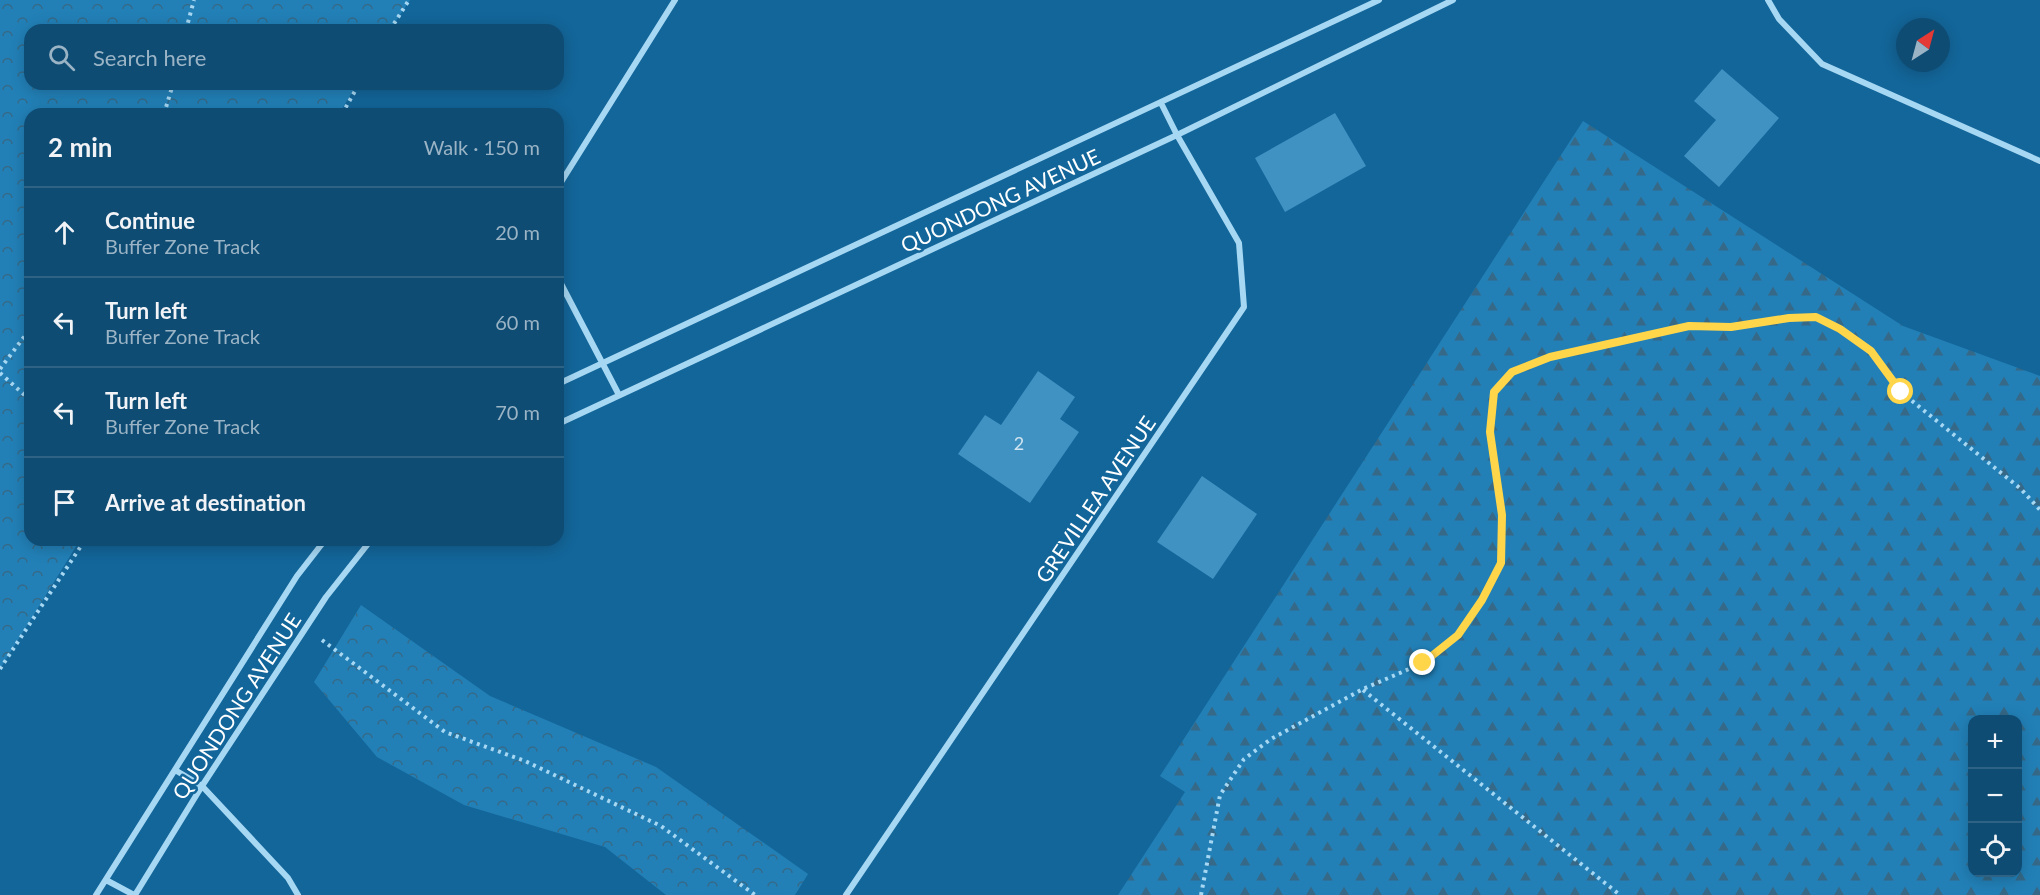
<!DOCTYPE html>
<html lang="en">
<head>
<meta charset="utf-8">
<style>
  body { margin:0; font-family:Lato,sans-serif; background:#1c567c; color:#f1f3f6 }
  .controls { position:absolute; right:18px; bottom:18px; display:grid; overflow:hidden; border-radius:12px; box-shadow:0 3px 15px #0003 }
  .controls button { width:54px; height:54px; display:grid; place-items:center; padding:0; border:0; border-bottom:2px solid #2e6386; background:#0e4c74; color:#f1f3f6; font:30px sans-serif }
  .compass { position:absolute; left:1896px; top:18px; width:54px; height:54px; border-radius:50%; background:#0e4c74; box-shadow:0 3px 15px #0003; rotate:36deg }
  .stop { position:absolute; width:18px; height:18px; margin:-14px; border:4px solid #ffd54a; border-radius:50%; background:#fff }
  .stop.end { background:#ffd54a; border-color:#fff; box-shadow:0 2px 6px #0008 }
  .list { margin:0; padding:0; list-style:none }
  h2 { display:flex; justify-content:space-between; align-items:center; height:78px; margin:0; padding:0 24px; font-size:26px }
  h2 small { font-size:20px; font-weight:400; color:#9bb4c5 }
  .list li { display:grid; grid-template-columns:39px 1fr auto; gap:18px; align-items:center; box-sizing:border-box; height:90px; padding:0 24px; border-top:2px solid #2e6386 }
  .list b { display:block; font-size:22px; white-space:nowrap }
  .list p { margin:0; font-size:20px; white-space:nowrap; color:#9bb4c5 }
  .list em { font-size:20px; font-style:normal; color:#9bb4c5 }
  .icon { flex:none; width:33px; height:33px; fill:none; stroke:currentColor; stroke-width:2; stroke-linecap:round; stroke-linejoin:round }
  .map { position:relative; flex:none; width:2040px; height:895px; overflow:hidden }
  .search { position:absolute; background:#0e4c74; box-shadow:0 3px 15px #0003; left:24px; top:24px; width:540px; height:66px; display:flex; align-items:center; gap:15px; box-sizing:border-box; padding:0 21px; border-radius:18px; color:#9bb4c5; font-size:22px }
  .panel { position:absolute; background:#0e4c74; box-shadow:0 3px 15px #0003; left:24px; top:108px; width:540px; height:438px; border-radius:18px }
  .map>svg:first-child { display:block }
  .forest { fill:url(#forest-firs); fill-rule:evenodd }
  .park { fill:url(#park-crowns) }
  .building { fill:#4092c3 }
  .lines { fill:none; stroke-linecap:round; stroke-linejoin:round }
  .path { stroke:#a6d7f3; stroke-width:4; stroke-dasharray:3 4.5; stroke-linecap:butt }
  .street { stroke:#a6d7f3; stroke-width:6 }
  .route { stroke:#ffd54a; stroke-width:8 }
  .labels { text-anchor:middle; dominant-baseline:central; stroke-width:5; stroke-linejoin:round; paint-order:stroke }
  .number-label { font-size:18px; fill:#cfe4f0 }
  .street-label { font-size:21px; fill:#fff; stroke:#13669a }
</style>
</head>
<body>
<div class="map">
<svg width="2040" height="895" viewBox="0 0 2040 895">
  <defs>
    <pattern id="forest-firs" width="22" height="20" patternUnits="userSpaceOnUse" patternTransform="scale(1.5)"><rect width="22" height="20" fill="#2280b7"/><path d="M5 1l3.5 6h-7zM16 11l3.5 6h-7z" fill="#356987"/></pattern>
    <pattern id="park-crowns" width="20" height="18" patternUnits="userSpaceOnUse" patternTransform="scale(1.5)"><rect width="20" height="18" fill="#2280b7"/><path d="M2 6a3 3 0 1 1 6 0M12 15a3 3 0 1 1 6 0" fill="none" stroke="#356987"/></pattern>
  </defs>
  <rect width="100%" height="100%" fill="#13669a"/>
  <path class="forest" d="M1583,121L1903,326L2040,376V895H1118L1185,792L1160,776ZM1972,720H2018V872H1972Z"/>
  <path class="park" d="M0,0H410L390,30H30V84H357L339,114H30V540H80L0,669Z
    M361,605L490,696L656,767L808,874L795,895H666L605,847L464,805L377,757L314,682Z"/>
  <path class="building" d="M1722,69L1779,118L1719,187L1684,156L1716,120L1694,101Z
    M1335,113L1366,166L1285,212L1255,158Z
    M1038,371L1075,397L1060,419L1079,432L1030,503L958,454L985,415L1001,425Z
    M1202,476L1257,514L1213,579L1157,542Z"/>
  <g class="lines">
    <path class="path" d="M186,30L194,0
      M390,30L409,0
      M164,114L173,84
      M342,114L359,84
      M0,369L30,329
      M0,373L30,400
      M322,640L445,732L525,761L661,826L755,895
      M0,669L85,540
      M1363,690L1620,895
      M1201,895L1220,795L1244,759L1271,739L1363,689L1423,663L1459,635L1483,600L1501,563L1502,515L1490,432L1494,392L1512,372L1550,357L1689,326L1731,327L1789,318L1816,317L1840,329L1871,351L1901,392L2021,489L2040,510"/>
    <path class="street" d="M1768,0L1779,19L1822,64L2040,161
      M558,187L675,0
      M558,278L619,395
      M558,384L1379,0
      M558,424L1177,135L1453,0
      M175,770L202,786L288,878L298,895
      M106,880L134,895
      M96,895L297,576L325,540
      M135,895L202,786L326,597L371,540
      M846,895L1244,307L1239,243L1177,135L1161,103"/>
  </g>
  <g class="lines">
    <path class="route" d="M1423,663L1458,635L1482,600L1501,563L1502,515L1490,432L1494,392L1512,372L1550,357L1689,326L1731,327L1789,318L1816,317L1840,329L1871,351L1901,392"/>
  </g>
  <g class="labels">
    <g class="number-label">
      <text x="1019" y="443">2</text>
    </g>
    <g class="street-label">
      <text transform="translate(1000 200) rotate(-25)">QUONDONG AVENUE</text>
      <text transform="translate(1095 499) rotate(-56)">GREVILLEA AVENUE</text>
      <text transform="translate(236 706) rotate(-57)">QUONDONG AVENUE</text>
    </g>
  </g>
</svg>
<div class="controls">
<button>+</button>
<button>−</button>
<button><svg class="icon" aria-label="locate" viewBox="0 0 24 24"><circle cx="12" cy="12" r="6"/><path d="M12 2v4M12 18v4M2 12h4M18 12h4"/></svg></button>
</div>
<svg class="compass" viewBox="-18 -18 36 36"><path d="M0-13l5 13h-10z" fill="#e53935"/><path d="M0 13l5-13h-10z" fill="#9bb4c5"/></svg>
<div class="stop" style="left:1901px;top:392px"></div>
<div class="stop end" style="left:1423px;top:663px"></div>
<div class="search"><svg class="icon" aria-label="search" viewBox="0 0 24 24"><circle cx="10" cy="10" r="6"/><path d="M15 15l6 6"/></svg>Search here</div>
<section class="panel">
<h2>2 min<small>Walk · 150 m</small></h2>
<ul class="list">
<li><svg class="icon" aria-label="ahead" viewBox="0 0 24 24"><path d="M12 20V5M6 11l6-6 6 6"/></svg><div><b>Continue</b><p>Buffer Zone Track</p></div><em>20 m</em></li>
<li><svg class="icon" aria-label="left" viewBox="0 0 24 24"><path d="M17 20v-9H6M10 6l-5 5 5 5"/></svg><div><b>Turn left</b><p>Buffer Zone Track</p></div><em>60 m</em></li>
<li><svg class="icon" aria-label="left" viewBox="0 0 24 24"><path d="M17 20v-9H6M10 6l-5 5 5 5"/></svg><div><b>Turn left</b><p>Buffer Zone Track</p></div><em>70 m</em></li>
<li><svg class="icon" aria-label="arrive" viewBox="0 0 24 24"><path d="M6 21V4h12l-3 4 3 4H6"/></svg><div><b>Arrive at destination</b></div></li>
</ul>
</section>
</div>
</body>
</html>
